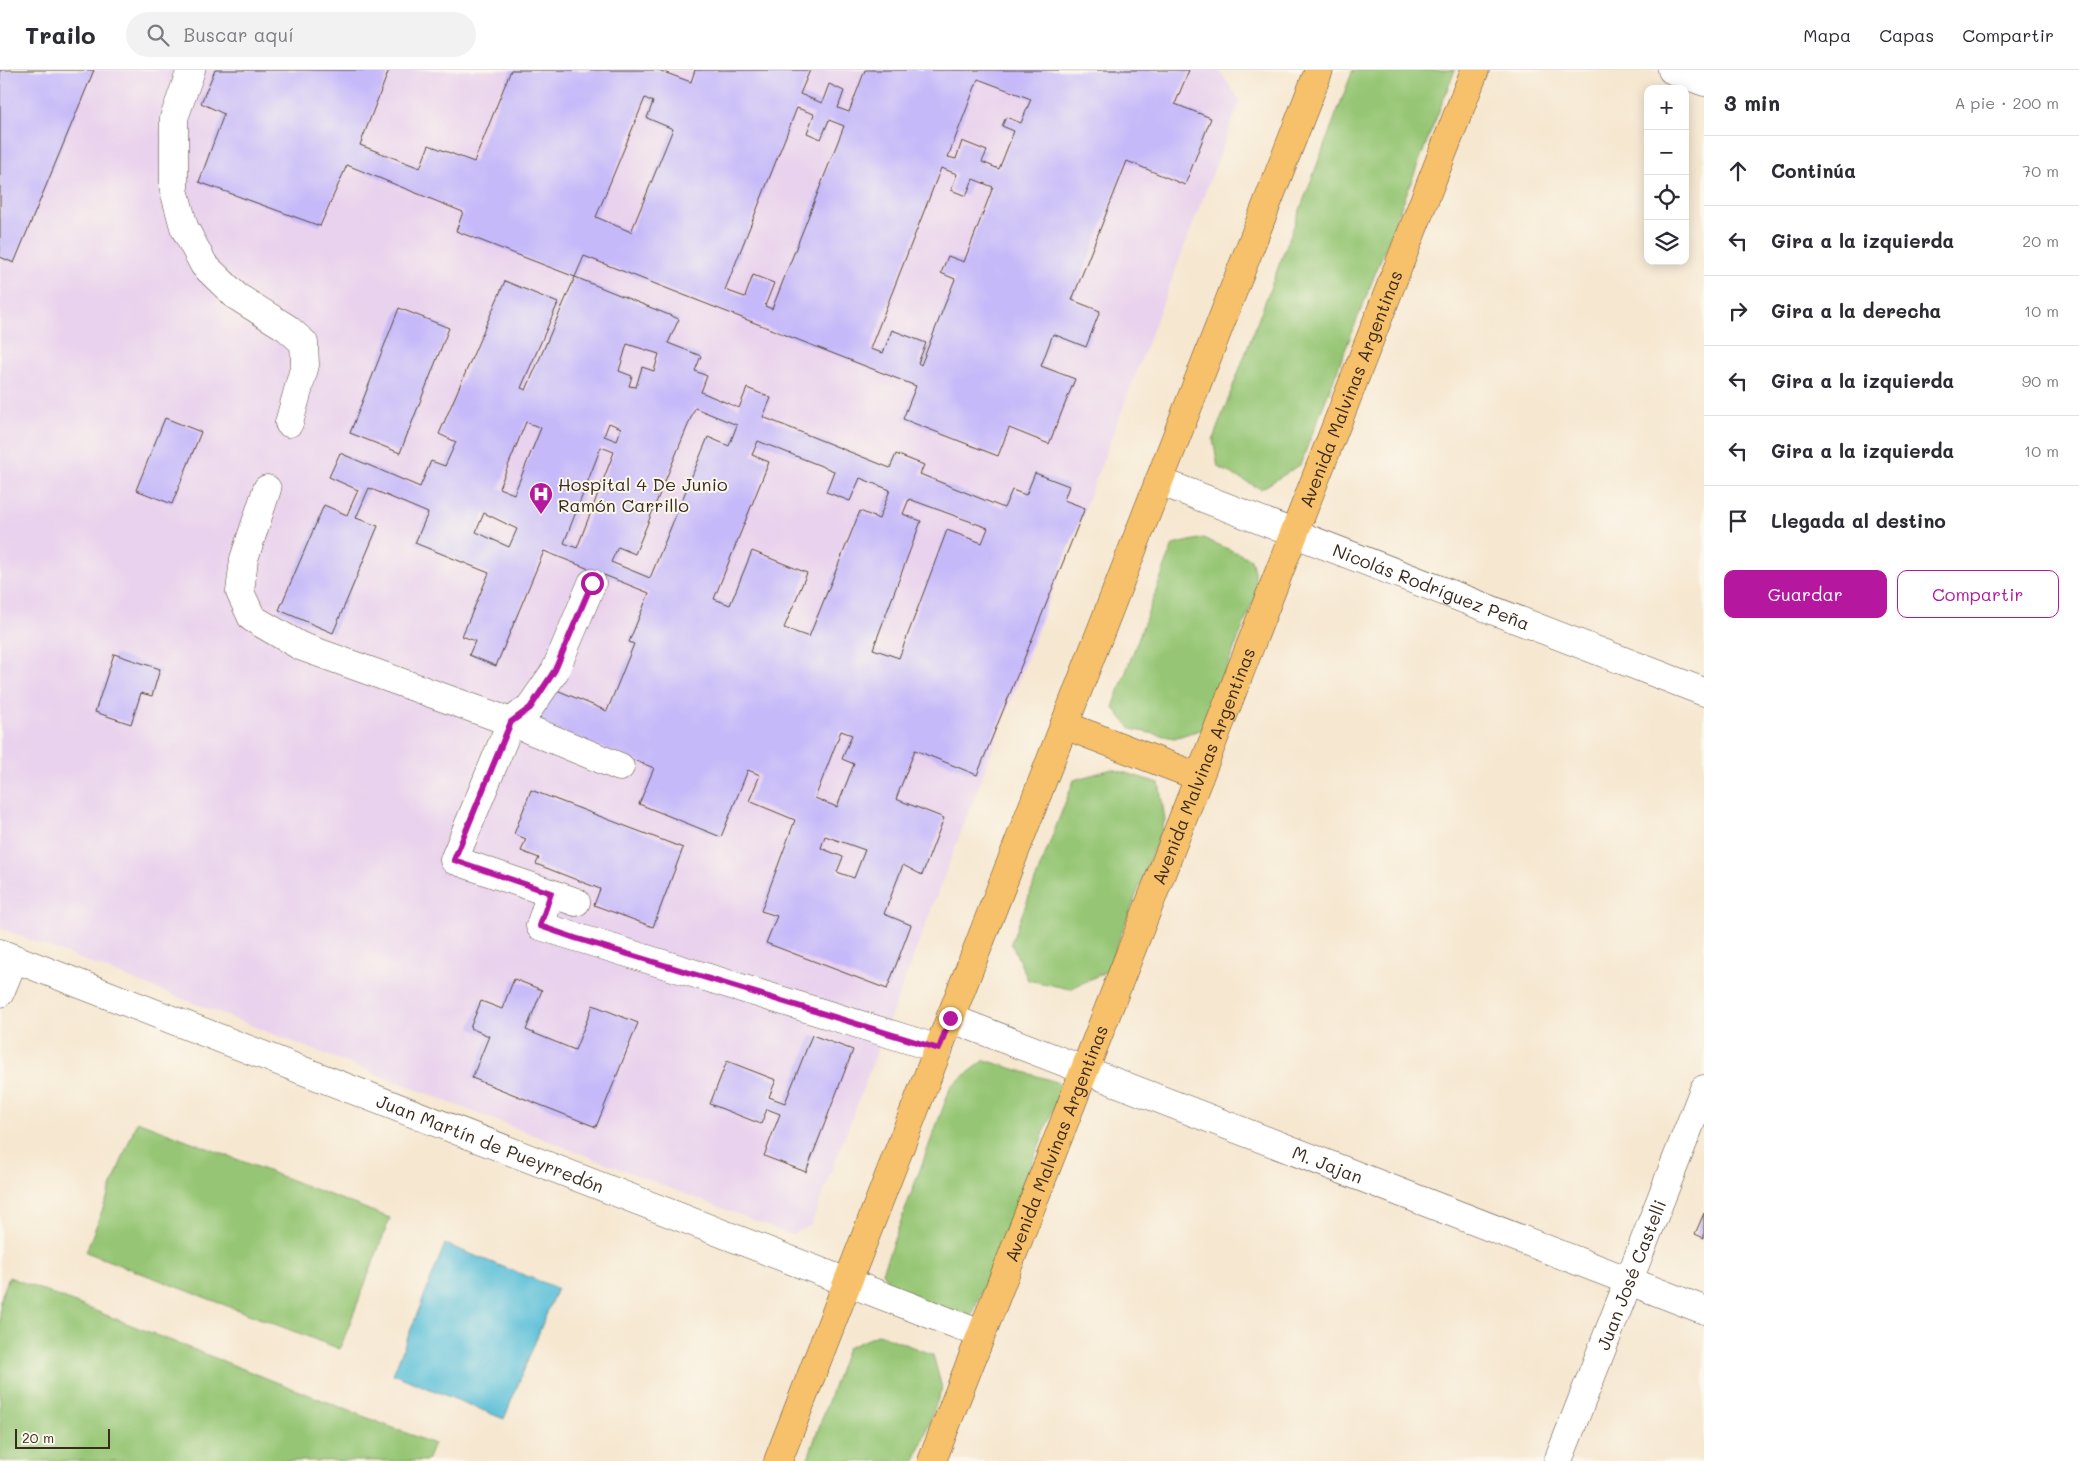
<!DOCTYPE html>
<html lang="es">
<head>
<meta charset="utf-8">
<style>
  body { margin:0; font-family:Mali,sans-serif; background:#f2f2f3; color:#2b2b33 }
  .controls { position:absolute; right:15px; top:15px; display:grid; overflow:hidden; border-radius:10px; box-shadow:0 2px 12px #0003 }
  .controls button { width:45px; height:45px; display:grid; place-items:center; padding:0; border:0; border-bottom:1px solid #e1e1e2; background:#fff; color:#2b2b33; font:25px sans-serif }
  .scale { position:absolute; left:15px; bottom:12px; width:95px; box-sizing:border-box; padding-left:5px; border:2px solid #3b2a1e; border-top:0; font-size:14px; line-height:18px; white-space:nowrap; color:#3b2a1e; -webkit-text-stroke:4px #fbf7ec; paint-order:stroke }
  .stop { position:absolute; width:15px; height:15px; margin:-11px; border:4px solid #b5179e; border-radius:50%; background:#fff }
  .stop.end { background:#b5179e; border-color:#fff; box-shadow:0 1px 5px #0008 }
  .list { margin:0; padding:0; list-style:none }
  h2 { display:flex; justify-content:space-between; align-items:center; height:65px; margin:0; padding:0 20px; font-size:21px }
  h2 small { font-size:16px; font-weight:400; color:#7c7c81 }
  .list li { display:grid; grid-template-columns:32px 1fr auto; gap:15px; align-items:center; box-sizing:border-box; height:70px; padding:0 20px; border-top:1px solid #e1e1e2 }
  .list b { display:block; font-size:19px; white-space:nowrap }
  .list em { font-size:16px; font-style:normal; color:#7c7c81 }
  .actions { display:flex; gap:10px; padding:15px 20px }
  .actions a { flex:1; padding:11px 0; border:1px solid #b5179e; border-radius:10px; text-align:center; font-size:18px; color:#b5179e }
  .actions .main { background:#b5179e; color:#fff }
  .icon { flex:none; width:28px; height:28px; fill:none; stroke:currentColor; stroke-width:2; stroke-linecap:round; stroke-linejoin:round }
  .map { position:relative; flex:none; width:1704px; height:1391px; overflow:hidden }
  header { display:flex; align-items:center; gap:30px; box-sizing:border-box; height:70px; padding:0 25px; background:#fff; border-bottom:1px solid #e1e1e2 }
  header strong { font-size:24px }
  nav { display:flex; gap:28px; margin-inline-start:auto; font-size:18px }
  .search { width:350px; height:45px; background:#f2f2f3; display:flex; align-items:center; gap:12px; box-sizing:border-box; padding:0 18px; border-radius:28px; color:#7c7c81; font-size:19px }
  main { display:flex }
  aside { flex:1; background:#fff }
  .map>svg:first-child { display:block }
  .built { fill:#e9d2ed }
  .green { fill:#96c675; stroke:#68784a }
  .water { fill:#5abfd8; stroke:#4a747b }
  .building { fill:#c6b9f9; fill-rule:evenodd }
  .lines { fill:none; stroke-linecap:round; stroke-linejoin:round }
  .minor-casing { stroke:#574639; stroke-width:29 }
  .major-casing { stroke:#574639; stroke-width:29 }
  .minor { stroke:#fff; stroke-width:28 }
  .major { stroke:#f6c16b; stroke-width:28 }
  .route { stroke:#b5179e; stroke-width:6 }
  .labels { text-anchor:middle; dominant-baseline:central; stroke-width:4; stroke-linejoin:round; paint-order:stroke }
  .street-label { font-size:18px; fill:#3b2a1e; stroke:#fbf7ec }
  .poi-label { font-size:18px; fill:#3b2a1e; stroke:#fbf7ec; text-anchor:start }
</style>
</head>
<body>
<header>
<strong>Trailo</strong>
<div class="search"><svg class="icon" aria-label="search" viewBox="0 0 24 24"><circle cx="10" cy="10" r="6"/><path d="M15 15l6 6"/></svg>Buscar aquí</div>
<nav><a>Mapa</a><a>Capas</a><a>Compartir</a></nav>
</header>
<main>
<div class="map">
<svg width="1704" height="1391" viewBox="0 0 1704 1391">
  <rect width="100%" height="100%" fill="#fbf7ec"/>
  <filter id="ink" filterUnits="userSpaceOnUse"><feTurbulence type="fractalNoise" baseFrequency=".02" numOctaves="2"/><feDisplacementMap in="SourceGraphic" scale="10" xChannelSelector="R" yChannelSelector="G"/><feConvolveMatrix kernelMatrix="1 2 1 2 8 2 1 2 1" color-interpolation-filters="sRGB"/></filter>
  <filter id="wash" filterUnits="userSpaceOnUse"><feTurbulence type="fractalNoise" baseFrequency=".0096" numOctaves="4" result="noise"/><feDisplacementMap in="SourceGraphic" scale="20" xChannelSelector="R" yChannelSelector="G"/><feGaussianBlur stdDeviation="1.12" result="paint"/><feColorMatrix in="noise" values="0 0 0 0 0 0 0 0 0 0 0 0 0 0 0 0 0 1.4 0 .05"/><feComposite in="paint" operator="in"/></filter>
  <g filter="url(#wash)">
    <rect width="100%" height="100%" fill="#f6e7d0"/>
    <path class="built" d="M0,0H1219L1240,31L811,1155L791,1165L0,858Z"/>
    <path class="green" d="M1353,0H1455L1300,395L1261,419L1218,397L1213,369Z
      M1203,468L1251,489L1258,518L1203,659L1174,668L1131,659L1113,637L1173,475Z
      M1112,699L1159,713L1165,750L1107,901L1070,919L1028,910L1011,873L1074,710Z
      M985,990L1063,1014L971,1248L894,1222L882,1202L951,1016Z
      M137,1051L390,1148L340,1279L86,1182Z
      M9,1207L434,1374L427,1391H0V1230Z
      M879,1264L933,1285L942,1318L915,1391H807L847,1278Z"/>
    <path class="water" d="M445,1174L557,1218L504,1349L393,1304Z"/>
    <g id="blocks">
      <path class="building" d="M0,0H94L14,193L0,187Z
        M215,0H389L360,75L420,98L429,75L474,92L511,0H658L691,12L695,0H810L800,24L822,33L829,14L844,21L838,38L849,42L865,0H1189L1175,34L1211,48L1185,115L1127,91L1072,230L1100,241L1086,277L1053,264L1041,296L1075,309L1049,374L1009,358L998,386L903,349L916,316L584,186L575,207L456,161L463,142L347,95L320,156L199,112L224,44L201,33ZM978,9L1031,29L1021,53L1006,47L1002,56L1014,61L999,99L982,92L987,81L962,71L956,89L948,87ZM645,28L653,32L647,48L673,59L631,162L596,147ZM797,38L814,44L807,63L821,69L829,50L844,56L772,239L765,236L774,213L753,205L745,227L725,220ZM941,98L957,104L951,120L966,126L973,109L993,117L964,192L948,186L941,203L955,209L921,295L918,293L926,273L892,260L883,283L870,279Z
        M575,207L679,249L668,273L701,286L695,301L707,306L701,322L739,338L747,318L771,328L763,347L890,398L896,384L924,395L920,404L1004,438L1012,420L1026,425L1035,403L1069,416L1064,430L1085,438L977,705L915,680L896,729L944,748L922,805L903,795L884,844L911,855L887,919L766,873L777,846L761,841L795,750L749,731L760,705L748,700L721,767L639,734L654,698L538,652L552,618L607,641L634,574L629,572L649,523L544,481L496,596L469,585L475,571L462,566L489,503L415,473L428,443L369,418L356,448L378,456L333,563L279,540L324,435L347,445L358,420L329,407L340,383L420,417L431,391L445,396L456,372L439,364L505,211L558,233L521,318L526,320ZM627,274L659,284L654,301L642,297L636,317L629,316L632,306L619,301ZM695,338L737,355L729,376L708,367L650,508L611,492L618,477L635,484ZM526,352L541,358L514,424L499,418ZM609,353L621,358L617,371L604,366ZM758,371L834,401L826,422L850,431L860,408L890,420L879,449L860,441L809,567L784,558L807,503L752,481L730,535L714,529L769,392L752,385ZM601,377L614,382L577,478L564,473ZM909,429L988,458L982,473L947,460L899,588L873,579L921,451L903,444ZM484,443L517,459L509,477L476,462ZM841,661L852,665L842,689L854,694L837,737L815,728ZM825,766L865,780L854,808L837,802L843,787L821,778Z
        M399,238L449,258L400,383L350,363Z
        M165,348L201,362L172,434L136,420Z
        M114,584L160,599L152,626L141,623L131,654L95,642Z
        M531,720L683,778L653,857L594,835L600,819L536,794L539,788L521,781L526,769L514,764Z
        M514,909L542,920L526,960L575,980L593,935L638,953L596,1057L472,1008L489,966L470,958L481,931L502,939Z
        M812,965L853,980L806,1102L764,1086L780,1044L767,1039L761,1054L710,1034L727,991L776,1010L769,1027L785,1033Z
        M1704,1143V1168L1695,1164Z"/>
    </g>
  </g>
  <g filter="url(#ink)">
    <use href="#blocks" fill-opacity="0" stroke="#574639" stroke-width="1"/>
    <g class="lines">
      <g class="minor-casing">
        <g id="minor">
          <path d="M191,0L174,48V120L184,157L204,195L236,226L287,258L304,273L305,295L289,353"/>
          <path d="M1672,0L1704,12"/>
          <path id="s1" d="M1159,411L1704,622"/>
          <path d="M267,419L244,489L240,522L252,548L300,576L511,652L620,697"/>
          <path d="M551,823L540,856L939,979"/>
          <path d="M576,832L454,790L511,652L530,637L555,601L592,513"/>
          <path id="s2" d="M0,883L981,1264"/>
          <path d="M0,923L14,889"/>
          <path id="s3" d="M950,948L1704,1240"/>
          <path id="s4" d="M1558,1391L1704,1019"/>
        </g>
      </g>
      <g class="major-casing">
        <g id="major">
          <path d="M1064,655L1199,707"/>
          <path d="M778,1391L1319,0"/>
          <path id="s5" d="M932,1391L1475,0"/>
        </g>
      </g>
      <use href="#minor" class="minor"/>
      <use href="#major" class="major"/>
    </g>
  </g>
  <g class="lines" filter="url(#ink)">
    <path class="route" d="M592,513L555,600L530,638L511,652L454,790L551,823L540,856L575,868L939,979L950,948"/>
  </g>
  <defs>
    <g id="hospital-pin" transform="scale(1.25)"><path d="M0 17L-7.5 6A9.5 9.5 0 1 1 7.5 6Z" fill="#b5179e" stroke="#fbf7ec"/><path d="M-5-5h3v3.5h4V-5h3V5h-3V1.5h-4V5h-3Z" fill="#fff"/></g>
  </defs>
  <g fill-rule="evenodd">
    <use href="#hospital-pin" x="541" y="424"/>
  </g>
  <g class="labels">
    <g class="street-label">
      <text stroke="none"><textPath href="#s5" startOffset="1151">Avenida Malvinas Argentinas</textPath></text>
      <text stroke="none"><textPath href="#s1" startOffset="292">Nicolás Rodríguez Peña</textPath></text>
      <text stroke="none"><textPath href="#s5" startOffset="746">Avenida Malvinas Argentinas</textPath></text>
      <text stroke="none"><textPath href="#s5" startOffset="341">Avenida Malvinas Argentinas</textPath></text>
      <text stroke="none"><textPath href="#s2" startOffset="526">Juan Martín de Pueyrredón</textPath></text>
      <text stroke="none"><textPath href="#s3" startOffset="405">M. Jajan</textPath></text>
      <text stroke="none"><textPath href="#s4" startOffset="200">Juan José Castelli</textPath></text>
    </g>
    <g class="poi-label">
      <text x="558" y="414">Hospital 4 De Junio<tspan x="558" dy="21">Ramón Carrillo</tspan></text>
    </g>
  </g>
</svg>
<div class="controls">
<button>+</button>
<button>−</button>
<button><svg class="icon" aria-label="locate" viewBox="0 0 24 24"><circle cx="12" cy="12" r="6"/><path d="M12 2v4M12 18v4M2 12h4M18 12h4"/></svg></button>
<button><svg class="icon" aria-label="layers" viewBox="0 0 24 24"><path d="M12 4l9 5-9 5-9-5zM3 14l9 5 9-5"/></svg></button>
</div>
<div class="scale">20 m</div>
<div class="stop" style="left:592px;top:513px"></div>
<div class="stop end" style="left:950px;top:948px"></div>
</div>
<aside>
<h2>3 min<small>A pie · 200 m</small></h2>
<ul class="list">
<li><svg class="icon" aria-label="ahead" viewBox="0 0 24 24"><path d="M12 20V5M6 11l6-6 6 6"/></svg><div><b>Continúa</b></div><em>70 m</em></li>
<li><svg class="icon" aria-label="left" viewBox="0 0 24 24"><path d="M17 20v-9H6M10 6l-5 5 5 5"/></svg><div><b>Gira a la izquierda</b></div><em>20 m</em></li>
<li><svg class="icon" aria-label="right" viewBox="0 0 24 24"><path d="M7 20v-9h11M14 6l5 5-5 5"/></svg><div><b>Gira a la derecha</b></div><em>10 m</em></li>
<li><svg class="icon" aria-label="left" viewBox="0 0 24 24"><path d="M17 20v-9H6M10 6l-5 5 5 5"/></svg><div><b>Gira a la izquierda</b></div><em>90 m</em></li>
<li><svg class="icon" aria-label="left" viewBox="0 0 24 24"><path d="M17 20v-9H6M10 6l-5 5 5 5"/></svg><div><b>Gira a la izquierda</b></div><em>10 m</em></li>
<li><svg class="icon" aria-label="arrive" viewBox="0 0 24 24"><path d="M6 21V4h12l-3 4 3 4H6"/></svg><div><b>Llegada al destino</b></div></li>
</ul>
<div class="actions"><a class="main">Guardar</a><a>Compartir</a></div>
</aside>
</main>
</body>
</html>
